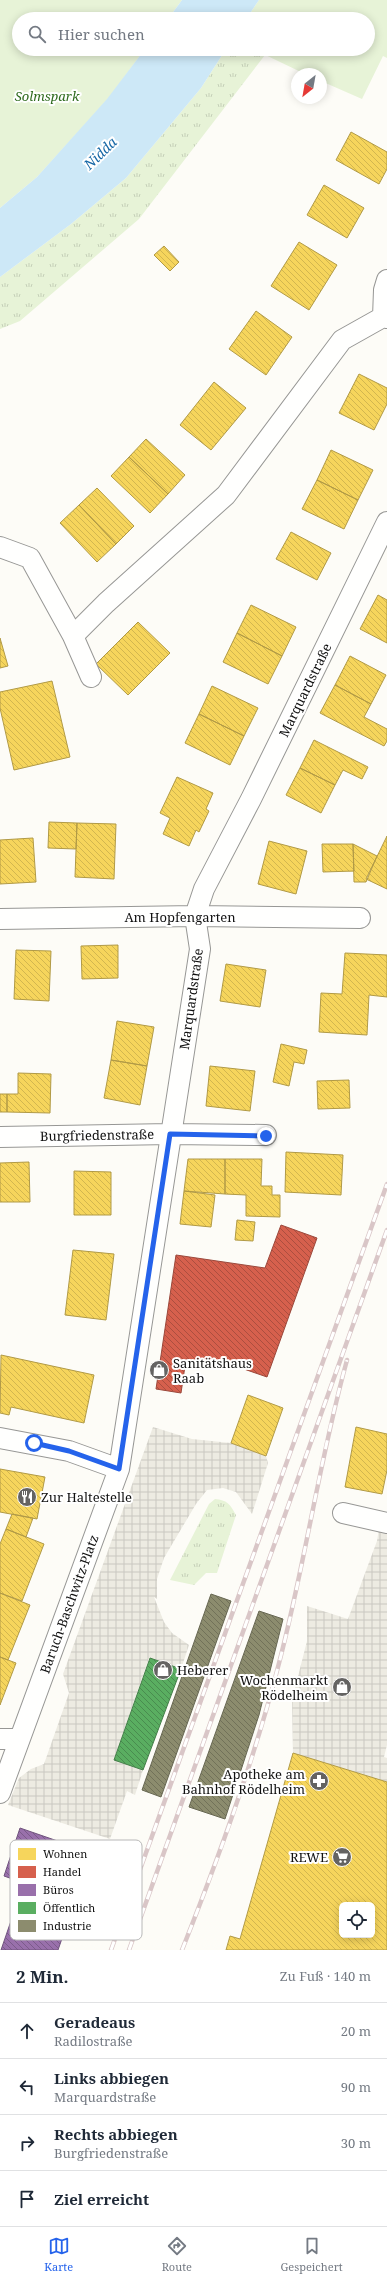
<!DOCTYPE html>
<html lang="de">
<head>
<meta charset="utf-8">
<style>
  body { margin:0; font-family:"Noto Serif",serif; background:#f6f6f7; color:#1f2937 }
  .controls { position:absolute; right:12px; bottom:12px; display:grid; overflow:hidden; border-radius:6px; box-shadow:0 2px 10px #0003 }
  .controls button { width:36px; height:36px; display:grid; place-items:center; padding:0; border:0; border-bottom:1px solid #e0e1e3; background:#fff; color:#1f2937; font:20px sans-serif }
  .compass { position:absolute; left:291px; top:68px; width:36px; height:36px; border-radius:50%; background:#fff; box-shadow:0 2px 10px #0003; rotate:211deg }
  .stop { position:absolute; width:12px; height:12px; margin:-9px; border:3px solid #2563eb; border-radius:50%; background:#fff }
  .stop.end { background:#2563eb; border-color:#fff; box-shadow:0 1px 4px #0008 }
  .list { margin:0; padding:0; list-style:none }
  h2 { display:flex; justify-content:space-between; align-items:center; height:52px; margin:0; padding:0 16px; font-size:17px }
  h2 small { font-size:13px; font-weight:400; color:#747a83 }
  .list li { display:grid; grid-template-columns:26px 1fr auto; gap:12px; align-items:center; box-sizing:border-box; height:56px; padding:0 16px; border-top:1px solid #e0e1e3 }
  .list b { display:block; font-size:15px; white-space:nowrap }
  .list p { margin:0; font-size:13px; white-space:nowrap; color:#747a83 }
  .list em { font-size:13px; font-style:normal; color:#747a83 }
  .icon { flex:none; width:22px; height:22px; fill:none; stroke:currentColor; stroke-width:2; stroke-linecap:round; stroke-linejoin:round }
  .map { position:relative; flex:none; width:387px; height:1950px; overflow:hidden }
  .search { position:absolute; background:#fff; box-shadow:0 2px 10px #0003; left:12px; right:12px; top:12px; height:44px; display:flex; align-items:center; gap:10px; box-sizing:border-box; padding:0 14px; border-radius:22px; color:#747a83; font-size:15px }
  .sheet { height:276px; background:#fff }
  nav { display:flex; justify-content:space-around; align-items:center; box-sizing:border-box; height:56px; border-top:1px solid #e0e1e3; background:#fff; font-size:11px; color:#747a83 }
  nav a { display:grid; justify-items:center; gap:2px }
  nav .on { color:#2563eb }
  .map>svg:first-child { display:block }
  .grass { fill:url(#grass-tufts) }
  .park { fill:#e7f3d7 }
  .plaza { fill:url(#plaza-grid) }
  .water { fill:#cde8f7 }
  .homes { fill:url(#homes-back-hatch); stroke:#b19a46; fill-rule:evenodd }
  .shops { fill:url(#shops-back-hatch); stroke:#9b483b }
  .offices { fill:url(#offices-back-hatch); stroke:#70547d }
  .public { fill:url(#public-back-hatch); stroke:#447f49 }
  .industry { fill:url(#industry-back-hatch); stroke:#676752 }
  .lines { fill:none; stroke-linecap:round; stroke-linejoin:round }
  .minor-casing { stroke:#979795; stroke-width:22 }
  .minor { stroke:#fffffe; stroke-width:20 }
  .rail-casing { stroke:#d9c6c7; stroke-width:4.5 }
  .rail { stroke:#fff; stroke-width:3; stroke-dasharray:9; stroke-linecap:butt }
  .route { stroke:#2563eb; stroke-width:5 }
  .labels { text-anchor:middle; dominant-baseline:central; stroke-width:4; stroke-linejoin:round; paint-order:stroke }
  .park-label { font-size:13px; font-style:italic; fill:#2f6b1f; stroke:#fff }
  .street-label { font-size:13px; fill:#111; stroke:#fff }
  .poi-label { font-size:13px; fill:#111; stroke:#fff; text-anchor:start }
  .water-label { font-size:14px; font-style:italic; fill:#1768a6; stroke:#fff }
  .key { fill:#fff; stroke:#b8b8b8; stroke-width:1 }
  .key-label { font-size:11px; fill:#111 }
</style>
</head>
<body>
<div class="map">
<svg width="387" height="1950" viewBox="0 0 387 1950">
  <defs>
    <pattern id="grass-tufts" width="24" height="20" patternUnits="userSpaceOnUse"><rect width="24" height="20" fill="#e7f3d7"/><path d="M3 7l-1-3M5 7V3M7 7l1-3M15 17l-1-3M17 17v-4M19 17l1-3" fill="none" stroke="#c5cfb8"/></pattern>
    <pattern id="plaza-grid" width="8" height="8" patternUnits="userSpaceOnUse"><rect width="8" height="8" fill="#edebe2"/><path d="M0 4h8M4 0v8" fill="none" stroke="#cac8c1"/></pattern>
    <pattern id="homes-back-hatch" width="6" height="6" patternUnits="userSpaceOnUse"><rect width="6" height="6" fill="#f6d55c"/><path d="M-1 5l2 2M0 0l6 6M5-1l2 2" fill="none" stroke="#d2b64f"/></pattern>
    <pattern id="shops-back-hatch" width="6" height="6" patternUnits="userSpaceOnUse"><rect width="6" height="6" fill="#d6604d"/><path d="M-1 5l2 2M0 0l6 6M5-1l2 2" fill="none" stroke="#ac4e3f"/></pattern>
    <pattern id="offices-back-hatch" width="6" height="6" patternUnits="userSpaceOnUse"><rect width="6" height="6" fill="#9970ab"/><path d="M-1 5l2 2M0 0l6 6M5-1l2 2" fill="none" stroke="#7b5b8a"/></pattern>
    <pattern id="public-back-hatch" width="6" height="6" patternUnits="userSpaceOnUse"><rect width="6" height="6" fill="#5aae61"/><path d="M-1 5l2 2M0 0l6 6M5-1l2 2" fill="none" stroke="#498c4f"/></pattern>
    <pattern id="industry-back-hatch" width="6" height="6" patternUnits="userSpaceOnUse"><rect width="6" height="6" fill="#8c8c6e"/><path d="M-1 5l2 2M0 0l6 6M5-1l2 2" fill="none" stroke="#717159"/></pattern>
  </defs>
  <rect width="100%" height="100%" fill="#fdfcf7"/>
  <path class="grass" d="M226,49H253L265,55L139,219L20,321L0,329V277L71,224L126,178L201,88Z
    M215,1499C227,1500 230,1504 236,1515L217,1573H206L194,1585L170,1580L209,1504Z"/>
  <path class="park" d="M0,0H182L168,19H19V49H145L108,99L37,177L0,208Z
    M259,0H387V58L383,56L362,99L321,81V74H305L253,49H368V19H246Z"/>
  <path class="plaza" d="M153,1427L192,1439L231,1443L266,1456L268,1463L252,1514L236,1492L223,1488L207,1490L196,1504L164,1558L157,1579V1599L154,1597L164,1622L172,1633L189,1645L181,1669L149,1658L114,1760L143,1770L135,1795L127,1791L110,1839L8,1805L19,1778L31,1769L44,1764L69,1693L63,1674Z
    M380,1522L387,1523V1745L384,1757L387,1758V1782L293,1753L292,1700L307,1641V1606L348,1619L377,1541Z"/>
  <path class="water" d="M182,0H259L246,19H168Z
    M145,49H226L201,88L126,178L71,224L0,277V208L37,177L107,99Z"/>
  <path class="homes" d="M351,132L387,152V169L379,184L336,160Z
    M324,185L364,208L347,238L307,215Z
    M299,242L337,265L309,310L271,286Z
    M164,246L179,262L170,271L154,255Z
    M256,311L292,337L266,375L229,349Z
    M359,374L387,388V404L374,430L339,413Z
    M214,382L246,408L211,450L180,425Z
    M146,439L185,475L168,494L129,457Z
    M331,450L373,470L358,500L317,480Z
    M129,457L168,494L150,513L111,476Z
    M317,480L358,500L344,529L302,509Z
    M97,488L134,526L116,544L79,505Z
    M79,505L116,544L97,562L60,523Z
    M291,532L331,553L317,580L276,559Z
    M378,595L387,600V643L360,629Z
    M251,605L296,627L282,656L237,633Z
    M138,622L170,653L128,695L96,664Z
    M237,633L282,656L268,684L223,662Z
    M0,638L8,666L0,668Z
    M350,656L386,675L371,704L335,685Z
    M52,681L70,757L14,770L0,708V692Z
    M335,685L371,704L364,717L387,729V741L384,746L320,713Z
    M212,686L258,708L244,736L199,714Z
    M199,714L244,736L230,765L185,743Z
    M314,740L368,767L362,779L343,770L335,785L300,768Z
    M300,768L335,785L321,813L286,795Z
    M177,777L213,793L206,809L209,811L199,832L196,830L189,846L163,834L170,818L160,813Z
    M49,822L77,823L76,849L48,848Z
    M77,823L116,824L114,879L75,877Z
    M387,836V889L366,879Z
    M33,838L36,882L0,884V840Z
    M269,841L307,851L296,894L258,884Z
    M322,844H353L354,871L323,872Z
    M353,844L377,856L366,882H354Z
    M118,945V978L82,979L81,946Z
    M16,950L51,951L49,1001L14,999Z
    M345,953L387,955V997L369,995L367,1035L319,1032L321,993L342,994Z
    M226,964L266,970L260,1007L220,1001Z
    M117,1021L154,1027L147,1066L111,1060Z
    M281,1044L307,1050L304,1064L294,1062L289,1086L273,1082Z
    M111,1060L147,1066L140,1105L104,1098Z
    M210,1066L255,1071L250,1111L206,1106Z
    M18,1073L51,1074L50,1113L7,1112V1094H18Z
    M349,1080L350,1108L318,1109L317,1081Z
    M0,1094H7V1112H0Z
    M286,1152L343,1155L341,1195L285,1192Z
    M188,1159H225V1194L184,1191Z
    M225,1159H262L261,1186H272V1195H280V1217L246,1216V1195L225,1194Z
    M29,1162L30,1202H0V1163Z
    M74,1171L111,1172V1215H74Z
    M184,1191L215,1195L211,1227L180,1224Z
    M237,1220L255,1222L253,1241L235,1240Z
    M73,1250L114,1254L106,1320L65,1315Z
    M1,1355L94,1375L84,1423L11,1407L9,1415L0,1413Z
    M248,1395L283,1408L266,1456L231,1443Z
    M356,1427L387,1434V1470L382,1494L345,1487Z
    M0,1469L45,1477L37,1519L0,1512Z
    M12,1514L33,1518L26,1537L6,1529Z
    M6,1529L44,1544L22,1601L0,1593V1544Z
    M0,1593L30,1605L8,1660L0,1657Z
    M0,1657L16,1663L0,1705Z
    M293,1753L387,1782V1950H226L230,1936L240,1939ZM342,1905H372V1935H342Z"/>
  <path class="shops" d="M281,1225L317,1238L267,1377L241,1368L186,1359L181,1393L156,1389L176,1255L265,1268Z"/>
  <path class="offices" d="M20,1828L72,1846L63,1871L83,1878L58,1950H1L24,1883L4,1876Z"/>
  <path class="public" d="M150,1658L181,1669L143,1770L114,1760Z"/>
  <path class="industry" d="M211,1594L231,1601L161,1797L142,1790Z
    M259,1611L283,1619L259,1715L225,1819L189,1807Z"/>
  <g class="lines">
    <g class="minor-casing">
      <path id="minor" d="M383,317L384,290L387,280
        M0,547L30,558L73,636L106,603L226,495L342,340L383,317L387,318
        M73,636L91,677
        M0,919L195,916L360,918
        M0,1137L170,1134L266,1135
        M0,1438L69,1451L119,1469
        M343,1513L387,1523
        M0,1739H19
        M0,1793L119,1469L200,949L195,916L204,889L251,799L387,522"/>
    </g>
    <use href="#minor" class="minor"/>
    <g class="rail-casing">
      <path id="rail" d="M111,1950L387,1184
        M129,1950L387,1230
        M182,1950C219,1857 253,1764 278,1667C305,1565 319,1461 347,1360"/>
    </g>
    <use href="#rail" class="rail"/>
  </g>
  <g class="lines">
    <path class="route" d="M34,1443L69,1451L119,1469L170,1134L266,1136"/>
  </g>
  <defs>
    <g id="shop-disc" transform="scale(1)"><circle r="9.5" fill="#646362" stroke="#fff"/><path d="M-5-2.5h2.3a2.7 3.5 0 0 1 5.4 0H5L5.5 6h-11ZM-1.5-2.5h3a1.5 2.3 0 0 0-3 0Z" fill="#fff"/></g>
    <g id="restaurant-disc" transform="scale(1)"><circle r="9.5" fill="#646362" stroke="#fff"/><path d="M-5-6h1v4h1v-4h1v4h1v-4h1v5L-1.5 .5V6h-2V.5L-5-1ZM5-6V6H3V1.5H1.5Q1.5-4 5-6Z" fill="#fff"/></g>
    <g id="pharmacy-disc" transform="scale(1)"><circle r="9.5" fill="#646362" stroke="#fff"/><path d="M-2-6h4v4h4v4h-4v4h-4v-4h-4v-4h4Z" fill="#fff"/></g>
    <g id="supermarket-disc" transform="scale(1)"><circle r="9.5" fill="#646362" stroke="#fff"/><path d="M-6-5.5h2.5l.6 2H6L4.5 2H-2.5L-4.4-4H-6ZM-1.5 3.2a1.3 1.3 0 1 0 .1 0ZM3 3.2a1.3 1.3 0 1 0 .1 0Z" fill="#fff"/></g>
  </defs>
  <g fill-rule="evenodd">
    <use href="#shop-disc" x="159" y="1370"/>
    <use href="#restaurant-disc" x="27" y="1497"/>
    <use href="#shop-disc" x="163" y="1670"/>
    <use href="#shop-disc" x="342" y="1687"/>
    <use href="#pharmacy-disc" x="319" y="1781"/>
    <use href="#supermarket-disc" x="342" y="1857"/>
  </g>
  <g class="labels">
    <g class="park-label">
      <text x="47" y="96">Solmspark</text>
    </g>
    <g class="street-label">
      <text transform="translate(305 690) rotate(-64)">Marquardstraße</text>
      <text x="180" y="917">Am Hopfengarten</text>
      <text transform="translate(191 999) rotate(-82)">Marquardstraße</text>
      <text transform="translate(97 1135) rotate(-1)">Burgfriedenstraße</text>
      <text transform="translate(69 1604) rotate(-70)">Baruch-Baschwitz-Platz</text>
    </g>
    <g class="poi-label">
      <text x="173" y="1363">Sanitätshaus<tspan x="173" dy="15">Raab</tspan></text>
      <text x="41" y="1497">Zur Haltestelle</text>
      <text x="177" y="1670">Heberer</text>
      <text x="328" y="1680" text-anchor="end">Wochenmarkt<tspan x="328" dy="15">Rödelheim</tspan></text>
      <text x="305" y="1774" text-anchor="end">Apotheke am<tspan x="305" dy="15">Bahnhof Rödelheim</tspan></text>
      <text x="328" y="1857" text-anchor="end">REWE</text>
    </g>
    <g class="water-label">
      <text transform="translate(100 153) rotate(-44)">Nidda</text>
    </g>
  </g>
  <rect x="10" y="1840" width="132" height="100" rx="6" class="key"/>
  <rect x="18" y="1848" width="18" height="12" fill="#f6d55c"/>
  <rect x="18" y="1866" width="18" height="12" fill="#d6604d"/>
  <rect x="18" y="1884" width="18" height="12" fill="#9970ab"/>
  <rect x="18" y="1902" width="18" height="12" fill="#5aae61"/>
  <rect x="18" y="1920" width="18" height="12" fill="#8c8c6e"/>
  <g class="key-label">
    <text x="43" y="1858">Wohnen</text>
    <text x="43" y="1876">Handel</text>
    <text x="43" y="1894">Büros</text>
    <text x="43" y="1912">Öffentlich</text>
    <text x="43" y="1930">Industrie</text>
  </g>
</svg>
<div class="controls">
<button><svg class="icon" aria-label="locate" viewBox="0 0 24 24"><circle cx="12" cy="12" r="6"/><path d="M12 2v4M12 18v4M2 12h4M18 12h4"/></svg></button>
</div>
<svg class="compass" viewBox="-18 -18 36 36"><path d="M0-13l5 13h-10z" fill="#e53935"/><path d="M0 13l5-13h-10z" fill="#747a83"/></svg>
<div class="stop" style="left:34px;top:1443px"></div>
<div class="stop end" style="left:266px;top:1136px"></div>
<div class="search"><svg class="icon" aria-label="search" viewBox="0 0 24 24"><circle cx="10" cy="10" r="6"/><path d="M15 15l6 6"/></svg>Hier suchen</div>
</div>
<section class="sheet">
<h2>2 Min.<small>Zu Fuß · 140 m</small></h2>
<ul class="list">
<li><svg class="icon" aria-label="ahead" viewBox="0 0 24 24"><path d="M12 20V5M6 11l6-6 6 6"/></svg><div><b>Geradeaus</b><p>Radilostraße</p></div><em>20 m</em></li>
<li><svg class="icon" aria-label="left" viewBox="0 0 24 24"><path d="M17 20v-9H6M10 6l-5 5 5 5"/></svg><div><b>Links abbiegen</b><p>Marquardstraße</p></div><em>90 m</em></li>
<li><svg class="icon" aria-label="right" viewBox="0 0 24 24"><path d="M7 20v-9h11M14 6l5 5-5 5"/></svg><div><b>Rechts abbiegen</b><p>Burgfriedenstraße</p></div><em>30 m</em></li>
<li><svg class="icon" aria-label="arrive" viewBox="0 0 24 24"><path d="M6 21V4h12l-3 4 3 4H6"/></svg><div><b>Ziel erreicht</b></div></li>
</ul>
</section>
<nav>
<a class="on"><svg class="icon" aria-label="map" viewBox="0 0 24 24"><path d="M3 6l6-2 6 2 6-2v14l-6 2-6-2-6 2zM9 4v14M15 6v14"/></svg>Karte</a>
<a><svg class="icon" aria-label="directions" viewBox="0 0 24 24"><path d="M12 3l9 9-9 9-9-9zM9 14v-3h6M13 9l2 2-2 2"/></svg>Route</a>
<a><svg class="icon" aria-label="saved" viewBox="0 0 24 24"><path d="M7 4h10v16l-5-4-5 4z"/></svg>Gespeichert</a>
</nav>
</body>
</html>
